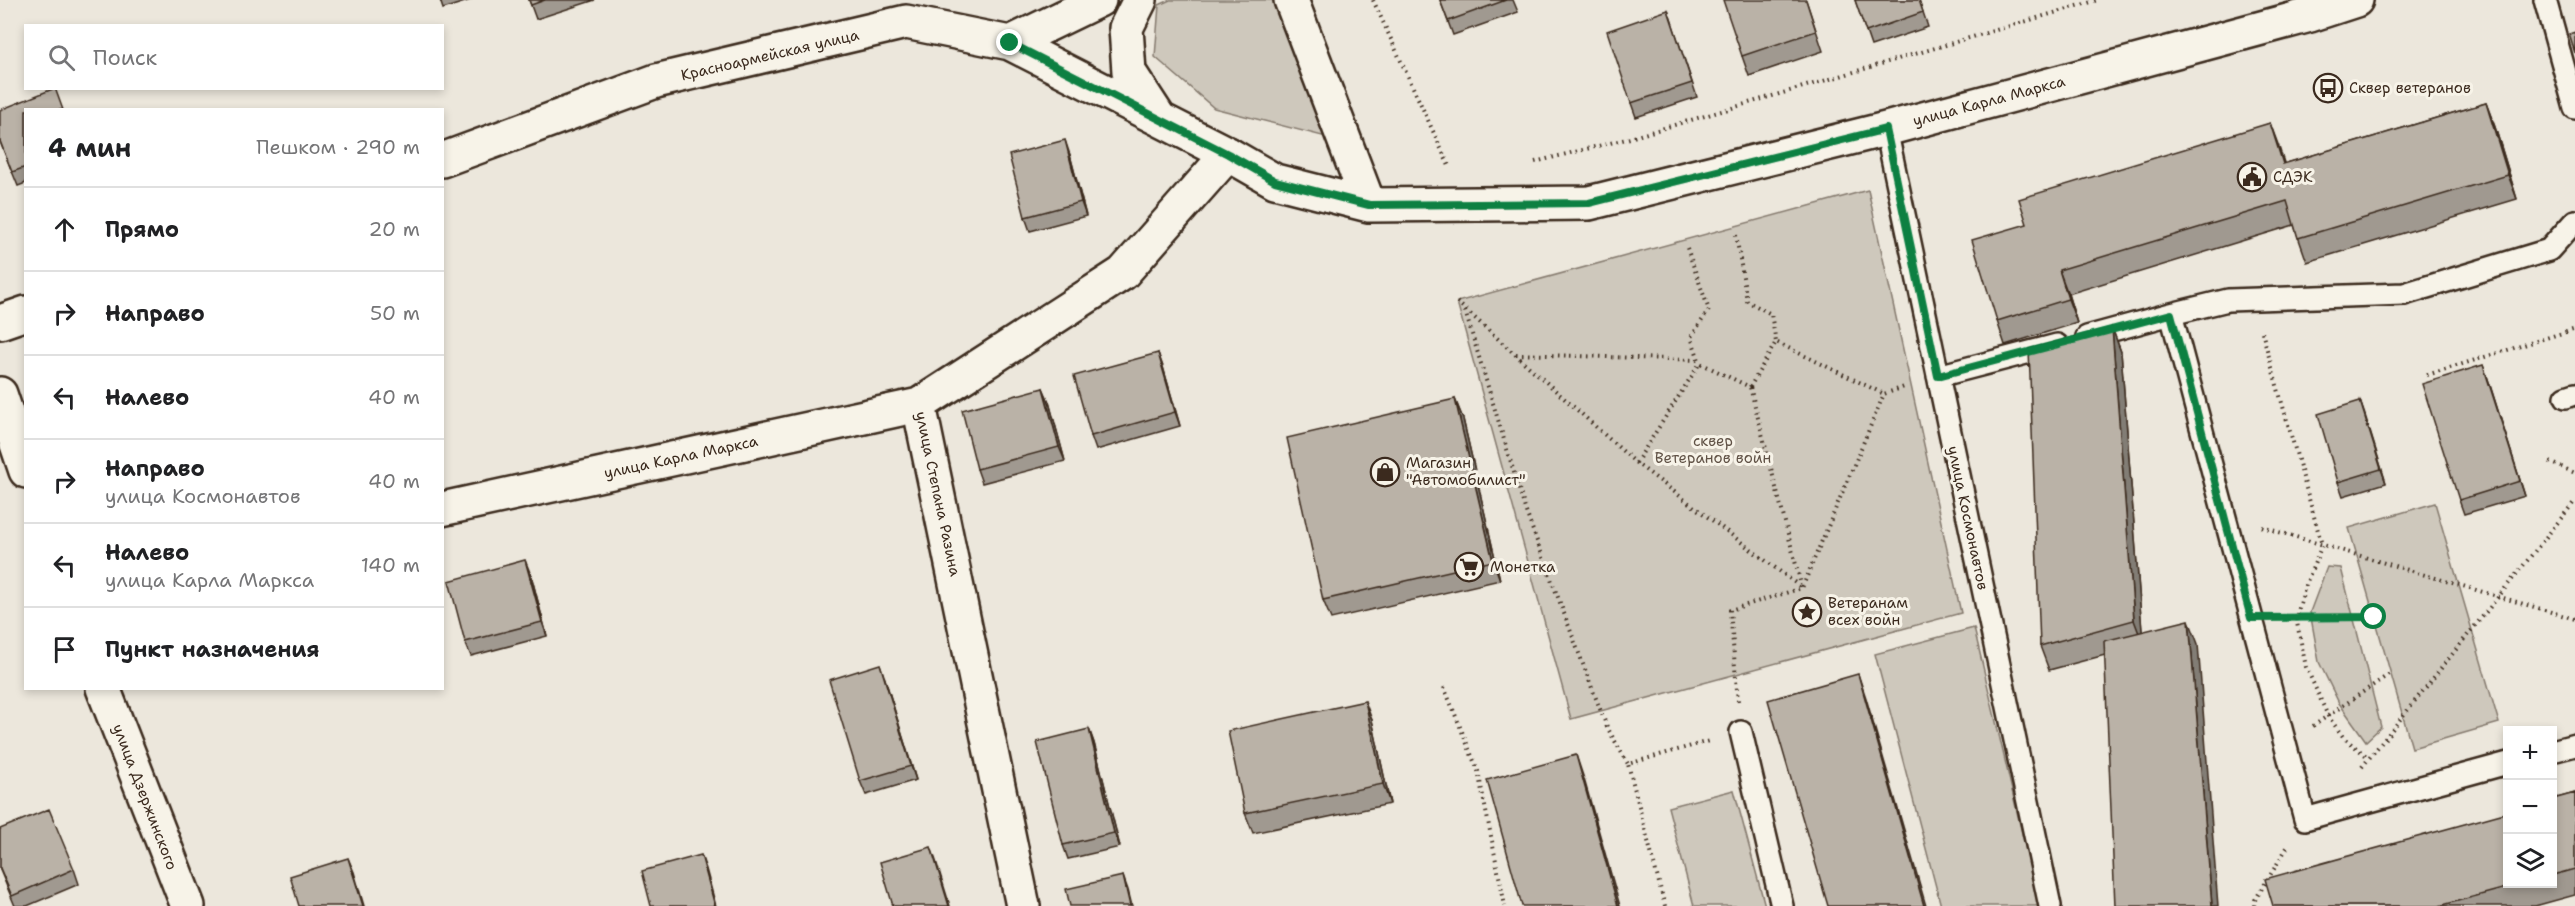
<!DOCTYPE html>
<html lang="ru">
<head>
<meta charset="utf-8">
<style>
  body { margin:0; font-family:"Shantell Sans",sans-serif; background:#f2f2f2; color:#202124 }
  .controls { position:absolute; right:18px; bottom:18px; display:grid; overflow:hidden; border-radius:0px; box-shadow:0 3px 9px #0003 }
  .controls button { width:54px; height:54px; display:grid; place-items:center; padding:0; border:0; border-bottom:2px solid #e0e0e0; background:#fff; color:#202124; font:30px sans-serif }
  .stop { position:absolute; width:18px; height:18px; margin:-14px; border:4px solid #0b8043; border-radius:50%; background:#fff }
  .stop.end { background:#0b8043; border-color:#fff; box-shadow:0 2px 6px #0008 }
  .list { margin:0; padding:0; list-style:none }
  h2 { display:flex; justify-content:space-between; align-items:center; height:78px; margin:0; padding:0 24px; font-size:26px }
  h2 small { font-size:20px; font-weight:400; color:#757577 }
  .list li { display:grid; grid-template-columns:39px 1fr auto; gap:18px; align-items:center; box-sizing:border-box; height:84px; padding:0 24px; border-top:2px solid #e0e0e0 }
  .list b { display:block; font-size:22px; white-space:nowrap }
  .list p { margin:0; font-size:20px; white-space:nowrap; color:#757577 }
  .list em { font-size:20px; font-style:normal; color:#757577 }
  .icon { flex:none; width:33px; height:33px; fill:none; stroke:currentColor; stroke-width:2; stroke-linecap:round; stroke-linejoin:round }
  .map { position:relative; flex:none; width:2575px; height:906px; overflow:hidden }
  .search { position:absolute; background:#fff; box-shadow:0 3px 9px #0003; left:24px; top:24px; width:420px; height:66px; display:flex; align-items:center; gap:15px; box-sizing:border-box; padding:0 21px; border-radius:0px; color:#757577; font-size:22px }
  .panel { position:absolute; background:#fff; box-shadow:0 3px 9px #0003; left:24px; top:108px; width:420px; height:582px; border-radius:0px }
  .map>svg:first-child { display:block }
  .green { fill:#cec8bc; stroke:#84796d; stroke-width:1.5 }
  .lines { fill:none; stroke-linecap:round; stroke-linejoin:round }
  .lane-casing { stroke:#3b2a1e; stroke-width:26 }
  .street-casing { stroke:#3b2a1e; stroke-width:38 }
  .primary-casing { stroke:#3b2a1e; stroke-width:38 }
  .path { stroke:#3b2a1e; stroke-width:4; stroke-dasharray:1.5 4.5; stroke-linecap:butt }
  .lane { stroke:#f7f3e8; stroke-width:21 }
  .street { stroke:#f7f3e8; stroke-width:33 }
  .primary { stroke:#f7f3e8; stroke-width:33 }
  .wall { fill:#a09990; stroke:#3b2a1e; stroke-width:1.5 }
  .shaded-wall { fill:#827d75; stroke:#3b2a1e; stroke-width:1.5 }
  .building { fill:#bab2a7; stroke:#3b2a1e; stroke-width:1.5 }
  .route { stroke:#0b8043; stroke-width:8 }
  .labels { text-anchor:middle; dominant-baseline:central; stroke-width:6; stroke-linejoin:round; paint-order:stroke }
  .street-label { font-size:15px; fill:#3b2a1e; stroke:#f7f3e8 }
  .poi-label { font-size:15px; fill:#3b2a1e; stroke:#f7f3e8; text-anchor:start }
  .park-label { font-size:15px; fill:#605246; stroke:#f7f3e8 }
</style>
</head>
<body>
<div class="map">
<svg width="2575" height="906" viewBox="0 0 2575 906">
  <rect width="100%" height="100%" fill="#ece7dc"/>
  <filter id="ink" filterUnits="userSpaceOnUse"><feTurbulence type="fractalNoise" baseFrequency=".0167" numOctaves="2"/><feDisplacementMap in="SourceGraphic" scale="12" xChannelSelector="R" yChannelSelector="G"/><feConvolveMatrix kernelMatrix="1 2 1 2 8 2 1 2 1" color-interpolation-filters="sRGB"/></filter>
  <g filter="url(#ink)">
    <path class="green" d="M1170,0H1279L1334,139L1214,108L1155,57L1159,5Z
      M1868,190L1961,613L1571,719L1457,302Z
      M2435,503L2499,723L2412,748L2349,528Z
      M2327,567L2341,568L2381,727L2366,741L2339,703L2319,662L2310,612Z
      M1974,628L2039,906H1941L1875,654Z
      M1734,790L1765,906H1694L1668,807Z"/>
    <g class="lines">
      <g class="lane-casing">
        <path id="lane" d="M2545,0L2575,108
          M1886,129L2050,906
          M2087,337L2171,314
          M1938,376L2057,345
          M2566,397L2575,394
          M1741,732L1782,906
          M2552,751L2575,745
          M2508,763L2305,819L2171,314L2228,300L2404,294L2549,250L2575,221"/>
      </g>
      <g class="street-casing">
        <path id="street" d="M442,509L919,405
          M1023,906L919,405L1123,273L1228,154"/>
      </g>
      <g class="primary-casing">
        <path id="primary" d="M1140,0L1126,28L1129,72L1159,118
          M1291,0L1369,205
          M1010,43L1099,0
          M442,160L656,81L906,22L1010,43L1228,154L1275,181L1369,205L1589,203L1886,129L2310,15L2356,0
          M0,322L26,313
          M0,394L26,471
          M103,688L188,906"/>
      </g>
      <path class="path" d="M1373,0L1449,166
        M1535,162L1630,138L2098,0
        M1736,235L1747,301L1771,314L1776,342
        M1687,248L1709,310L1691,337L1699,360
        M1457,302L1636,463L1802,588L1884,394L1907,386
        M1465,311L1526,512L1592,688L1607,727L1628,764
        M2262,332L2322,545L2306,584L2296,618L2306,667L2328,716L2344,738L2369,758
        M1516,354L1699,360
        M2427,375L2575,329
        M2550,462L2575,473
        M1636,463L1700,363L1750,387L1776,342L1884,394
        M2262,527L2575,619
        M2285,618L2374,617
        M1444,687L1478,771L1505,906
        M1738,701L1730,610L1802,588L1750,387
        M2313,726L2391,673
        M2362,767L2575,501
        M1665,906L1628,764L1709,741
        M2254,906L2255,900L2288,846"/>
      <use href="#lane" class="lane"/>
      <use href="#street" class="street"/>
      <use href="#primary" class="primary"/>
    </g>
    <path class="wall" d="M440,0H471L443,9Z
      M529,0H595L536,19Z
      M1440,0H1513L1518,12L1453,35Z
      M1806,0L1823,51L1749,76L1742,56Z
      M1855,0H1919L1928,27L1871,46Z
      M1668,10L1697,97L1636,117L1631,103Z
      M2486,103L2495,127L2517,199L2307,262L2294,225L2068,294L2077,323L2005,345L1997,321L2027,224L2270,123L2284,164Z
      M26,110V183L18,186L0,142Z
      M1070,155L1086,216L1030,231L1025,217Z
      M2112,328L2121,352L2142,632L2198,644L2105,655L2049,670L2040,646Z
      M1158,353L1163,367L1180,426L1096,450L1091,436Z
      M2488,379L2525,496L2464,514L2459,500Z
      M1043,388L1049,402L1065,461L982,483L977,469Z
      M1455,399L1463,419L1500,580L1331,619L1323,600Z
      M2360,401L2386,483L2343,496L2338,482Z
      M531,575L547,636L471,656L465,642Z
      M885,679L916,780L866,795L860,781Z
      M1372,720L1390,804L1253,833L1245,813Z
      M1089,729L1094,743L1120,847L1068,859L1063,845Z
      M2575,793V895L2535,906H2273L2508,884H2553V799Z
      M0,829L74,869L79,884L27,906H15L0,870Z"/>
    <path class="shaded-wall" d="M2486,103L2495,127L2517,199L2508,175Z
      M2270,123L2279,147L2292,188L2283,164Z
      M1065,140L1070,155L1086,216L1081,202Z
      M2059,270L2068,294L2077,323L2068,299Z
      M2112,328L2121,352L2143,644L2134,620Z
      M1158,353L1163,367L1180,426L1175,412Z
      M2483,365L2488,379L2525,496L2520,481Z
      M1043,388L1049,402L1065,461L1059,447Z
      M1455,399L1463,419L1500,580L1493,561Z
      M2360,401L2365,415L2386,483L2381,469Z
      M525,560L531,575L547,636L542,622Z
      M2189,620L2198,644L2218,906H2212Z
      M880,664L885,679L916,780L911,766Z
      M1858,674L1866,698L1926,906H1924Z
      M1365,701L1372,720L1390,804L1383,784Z
      M1089,729L1094,743L1120,847L1114,833Z
      M1576,755L1584,779L1620,906H1618Z
      M931,847L936,861L950,906H949Z
      M701,855L706,869L716,906H715Z
      M348,858L354,872L364,906H363Z
      M1123,876L1128,890L1132,906H1130Z"/>
    <path class="building" d="M529,0H545L531,5Z
      M1440,0H1506L1448,21Z
      M1723,0H1806L1816,31L1742,56Z
      M1855,0H1919L1923,12L1866,32Z
      M1668,10L1692,83L1631,103L1607,31Z
      M2575,32V53L2569,34Z
      M55,88L63,110H26V167L12,172L0,141V110Z
      M2486,103L2508,175L2298,238L2287,201L2059,270L2068,299L1997,321L1972,240L2027,224L2019,199L2270,123L2283,164Z
      M1065,140L1081,202L1025,217L1009,155Z
      M2112,328L2134,620L2040,646L2029,349Z
      M1158,353L1175,412L1091,436L1074,376Z
      M2483,365L2520,481L2459,500L2422,384Z
      M1043,388L1059,447L977,469L962,410Z
      M1455,399L1493,561L1323,600L1287,438Z
      M2360,401L2381,469L2338,482L2318,414Z
      M525,560L542,622L465,642L449,581Z
      M2189,620L2212,906H2115L2104,641Z
      M880,664L911,766L860,781L829,680Z
      M1858,674L1924,906H1828L1768,700Z
      M1365,701L1383,784L1245,813L1228,731Z
      M1089,729L1114,833L1063,845L1037,742Z
      M1576,755L1618,906H1522L1487,780Z
      M2575,793V869L2553,875V799Z
      M49,809L74,869L12,896L0,868V829Z
      M2508,812V884H2521L2439,906H2273L2265,879Z
      M931,847L949,906H893L880,862Z
      M701,855L715,906H651L642,871Z
      M348,858L363,906H299L290,876Z
      M1123,876L1130,906H1070L1066,889Z"/>
  </g>
  <g class="lines" filter="url(#ink)">
    <path class="route" d="M1010,43L1228,154L1275,181L1369,205L1589,203L1886,129L1938,376L2171,314L2251,618L2374,617"/>
  </g>
  <defs>
    <g id="bus-ring" transform="scale(1.5)"><circle r="9.5" fill="#f7f3e8" stroke="#3b2a1e" stroke-width="1.5"/><path d="M-5-6H5V4H4V6H2V4H-2V6H-4V4H-5ZM-3.5-4V0h7V-4ZM-3.5 1.2v1.5H-2V1.2ZM2 1.2v1.5H3.5V1.2Z" fill="#3b2a1e"/></g>
    <g id="civic-ring" transform="scale(1.5)"><circle r="9.5" fill="#f7f3e8" stroke="#3b2a1e" stroke-width="1.5"/><path d="M-.6-6.5H3V-4.5H.6V-3L4-1V1h2V6H-6V1h2V-1L-.6-3ZM-1.2 2.5V6h2.4V2.5Z" fill="#3b2a1e"/></g>
    <g id="shop-ring" transform="scale(1.5)"><circle r="9.5" fill="#f7f3e8" stroke="#3b2a1e" stroke-width="1.5"/><path d="M-5-2.5h2.3a2.7 3.5 0 0 1 5.4 0H5L5.5 6h-11ZM-1.5-2.5h3a1.5 2.3 0 0 0-3 0Z" fill="#3b2a1e"/></g>
    <g id="supermarket-ring" transform="scale(1.5)"><circle r="9.5" fill="#f7f3e8" stroke="#3b2a1e" stroke-width="1.5"/><path d="M-6-5.5h2.5l.6 2H6L4.5 2H-2.5L-4.4-4H-6ZM-1.5 3.2a1.3 1.3 0 1 0 .1 0ZM3 3.2a1.3 1.3 0 1 0 .1 0Z" fill="#3b2a1e"/></g>
    <g id="sight-ring" transform="scale(1.5)"><circle r="9.5" fill="#f7f3e8" stroke="#3b2a1e" stroke-width="1.5"/><path d="M0-6L1.8-2.2L6-1.7L2.9 1.2L3.7 5.4L0 3.3L-3.7 5.4L-2.9 1.2L-6-1.7L-1.8-2.2Z" fill="#3b2a1e"/></g>
  </defs>
  <g fill-rule="evenodd">
    <use href="#bus-ring" x="2328" y="88"/>
    <use href="#civic-ring" x="2252" y="177"/>
    <use href="#shop-ring" x="1385" y="472"/>
    <use href="#supermarket-ring" x="1469" y="567"/>
    <use href="#sight-ring" x="1807" y="612"/>
  </g>
  <g class="labels">
    <g class="street-label">
      <text transform="translate(770 55) rotate(-13)">Красноармейская улица</text>
      <text transform="translate(1989 101) rotate(-15)">улица Карла Маркса</text>
      <text transform="translate(681 457) rotate(-12)">улица Карла Маркса</text>
      <text transform="translate(938 494) rotate(78)">улица Степана Разина</text>
      <text transform="translate(1968 518) rotate(78)">улица Космонавтов</text>
      <text transform="translate(145 797) rotate(69)">улица Дзержинского</text>
    </g>
    <g class="poi-label">
      <text x="2349" y="88">Сквер ветеранов</text>
      <text x="2273" y="177">СДЭК</text>
      <text x="1406" y="463">Магазин<tspan x="1406" dy="17">"Автомобилист"</tspan></text>
      <text x="1490" y="567">Монетка</text>
      <text x="1828" y="603">Ветеранам<tspan x="1828" dy="17">всех войн</tspan></text>
    </g>
    <g class="park-label">
      <text x="1713" y="441">сквер<tspan x="1713" dy="17">Ветеранов войн</tspan></text>
    </g>
  </g>
</svg>
<div class="controls">
<button>+</button>
<button>−</button>
<button><svg class="icon" aria-label="layers" viewBox="0 0 24 24"><path d="M12 4l9 5-9 5-9-5zM3 14l9 5 9-5"/></svg></button>
</div>
<div class="stop" style="left:2374px;top:617px"></div>
<div class="stop end" style="left:1010px;top:43px"></div>
<div class="search"><svg class="icon" aria-label="search" viewBox="0 0 24 24"><circle cx="10" cy="10" r="6"/><path d="M15 15l6 6"/></svg>Поиск</div>
<section class="panel">
<h2>4 мин<small>Пешком · 290 m</small></h2>
<ul class="list">
<li><svg class="icon" aria-label="ahead" viewBox="0 0 24 24"><path d="M12 20V5M6 11l6-6 6 6"/></svg><div><b>Прямо</b></div><em>20 m</em></li>
<li><svg class="icon" aria-label="right" viewBox="0 0 24 24"><path d="M7 20v-9h11M14 6l5 5-5 5"/></svg><div><b>Направо</b></div><em>50 m</em></li>
<li><svg class="icon" aria-label="left" viewBox="0 0 24 24"><path d="M17 20v-9H6M10 6l-5 5 5 5"/></svg><div><b>Налево</b></div><em>40 m</em></li>
<li><svg class="icon" aria-label="right" viewBox="0 0 24 24"><path d="M7 20v-9h11M14 6l5 5-5 5"/></svg><div><b>Направо</b><p>улица Космонавтов</p></div><em>40 m</em></li>
<li><svg class="icon" aria-label="left" viewBox="0 0 24 24"><path d="M17 20v-9H6M10 6l-5 5 5 5"/></svg><div><b>Налево</b><p>улица Карла Маркса</p></div><em>140 m</em></li>
<li><svg class="icon" aria-label="arrive" viewBox="0 0 24 24"><path d="M6 21V4h12l-3 4 3 4H6"/></svg><div><b>Пункт назначения</b></div></li>
</ul>
</section>
</div>
</body>
</html>
